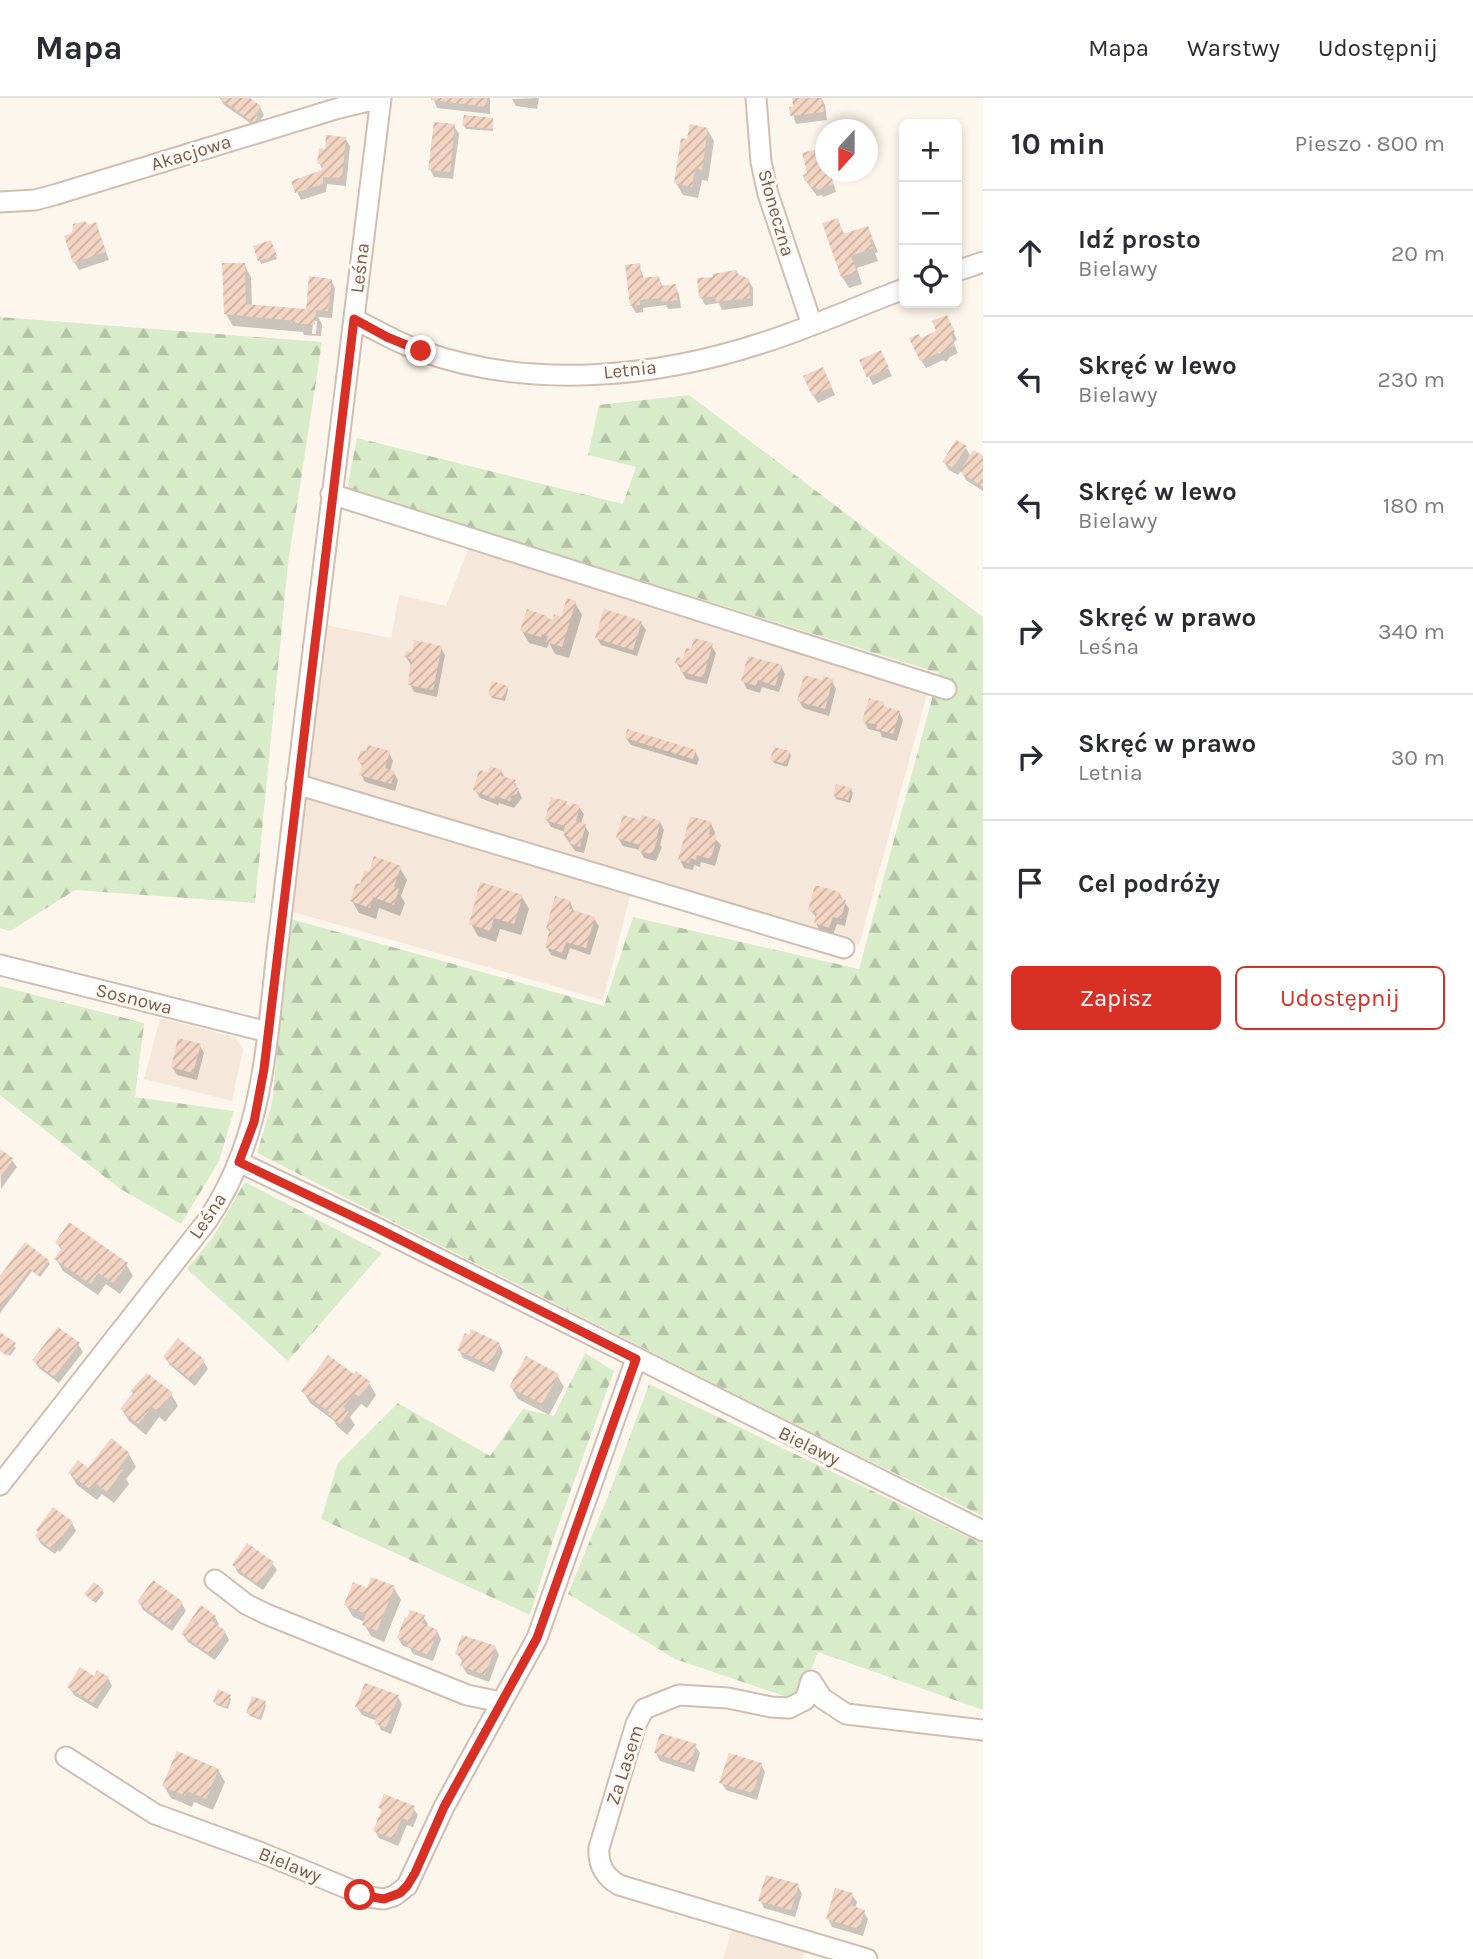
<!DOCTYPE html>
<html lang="pl">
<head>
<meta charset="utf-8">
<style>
  body { margin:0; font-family:Karla,sans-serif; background:#f2f2f3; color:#2b2b33 }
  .controls { position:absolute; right:21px; top:21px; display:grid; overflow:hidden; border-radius:10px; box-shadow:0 4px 10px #0003 }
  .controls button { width:63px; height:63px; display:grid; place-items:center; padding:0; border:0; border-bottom:2px solid #e1e1e2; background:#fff; color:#2b2b33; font:35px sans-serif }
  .compass { position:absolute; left:815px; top:21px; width:63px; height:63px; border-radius:50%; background:#fff; box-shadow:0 4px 10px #0003; rotate:201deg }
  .stop { position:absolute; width:21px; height:21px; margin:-16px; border:5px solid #d93025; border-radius:50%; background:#fff }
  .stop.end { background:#d93025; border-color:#fff; box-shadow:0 2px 7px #0008 }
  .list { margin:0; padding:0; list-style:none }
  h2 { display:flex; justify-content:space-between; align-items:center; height:91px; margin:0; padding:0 28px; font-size:30px }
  h2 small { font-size:23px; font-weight:400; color:#7c7c81 }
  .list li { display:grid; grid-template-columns:46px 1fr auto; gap:21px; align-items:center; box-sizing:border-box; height:126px; padding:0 28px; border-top:2px solid #e1e1e2 }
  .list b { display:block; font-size:26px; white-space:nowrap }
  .list p { margin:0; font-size:23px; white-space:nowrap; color:#7c7c81 }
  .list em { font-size:23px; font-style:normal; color:#7c7c81 }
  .actions { display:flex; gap:14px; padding:21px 28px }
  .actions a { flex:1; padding:16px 0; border:2px solid #d93025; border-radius:10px; text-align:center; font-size:24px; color:#d93025 }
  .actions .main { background:#d93025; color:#fff }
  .icon { flex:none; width:38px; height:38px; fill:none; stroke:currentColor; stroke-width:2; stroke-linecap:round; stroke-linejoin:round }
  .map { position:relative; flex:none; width:983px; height:1861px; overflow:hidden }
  header { display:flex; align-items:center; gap:42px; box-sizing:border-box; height:98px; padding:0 35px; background:#fff; border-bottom:2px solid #e1e1e2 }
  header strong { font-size:33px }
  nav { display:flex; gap:38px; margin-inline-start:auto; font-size:24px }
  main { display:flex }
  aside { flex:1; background:#fff }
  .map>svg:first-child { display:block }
  .residential { fill:#f5e8da }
  .forest { fill:url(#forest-firs) }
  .shadow { fill:#0003; fill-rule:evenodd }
  .building { fill:url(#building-hatch) }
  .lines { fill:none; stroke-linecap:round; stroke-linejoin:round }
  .street-casing { stroke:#d1beb0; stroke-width:23 }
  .street { stroke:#fff; stroke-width:19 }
  .route { stroke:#d93025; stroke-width:9 }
  .labels { text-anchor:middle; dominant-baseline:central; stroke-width:6; stroke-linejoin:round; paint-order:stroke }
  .street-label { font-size:19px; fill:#7a5c4d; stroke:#fffaf3 }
</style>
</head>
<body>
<header>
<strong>Mapa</strong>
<nav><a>Mapa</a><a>Warstwy</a><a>Udostępnij</a></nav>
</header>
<main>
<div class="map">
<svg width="983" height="1861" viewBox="0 0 983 1861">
  <defs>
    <pattern id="forest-firs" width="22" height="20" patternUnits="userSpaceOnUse" patternTransform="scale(1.75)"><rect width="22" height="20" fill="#d8ecc9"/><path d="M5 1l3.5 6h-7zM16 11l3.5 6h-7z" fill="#b4c2a5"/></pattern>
    <pattern id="building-hatch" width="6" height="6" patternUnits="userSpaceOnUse" patternTransform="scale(1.75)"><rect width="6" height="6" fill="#f3d5c3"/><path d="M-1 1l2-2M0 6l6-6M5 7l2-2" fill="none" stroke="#cab0a1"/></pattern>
  </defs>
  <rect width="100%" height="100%" fill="#fdf6ec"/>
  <path class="residential" d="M469,449L928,593L859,847L635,780L603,902L293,814L326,527L391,540L399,497L446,508Z
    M160,920L235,939L243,952L232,1003L144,981Z
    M732,1832L804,1854L802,1861H723Z"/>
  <path class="forest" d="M0,219L322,244L288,466L255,805L75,792L10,833L0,830Z
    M689,297L983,519V1418L808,1333L257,1055L272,1005L291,821L604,908L633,819L859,871L939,575L347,391L357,340L623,406L636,369L588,357L599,307Z
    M0,888L144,925L135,999L234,1013L219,1063L181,1126L119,1090L0,997Z
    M245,1084L382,1155L288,1263L187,1171L213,1139Z
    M585,1255L614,1273L553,1442L530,1517L321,1421L338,1365L398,1305L490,1358L523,1311L554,1318Z
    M649,1286L983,1446V1612L818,1554L799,1603L675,1561L568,1496L610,1393Z"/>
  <path class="shadow" d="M220,0H247L260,9L264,17L259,24L261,28L259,31L224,7Z
    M433,0H490V16L437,10Z
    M539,0L537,11L516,8L512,1Z
    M794,0H821L825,7L827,22L796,26L791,10H795Z
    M492,21L493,33L466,31L464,27Z
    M454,28L459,36L453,81L434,79L430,71Z
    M707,31L714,43L708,83L702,82L698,100L683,97L676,85L689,43Z
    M345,40L350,48L346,88L327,86L326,94L301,102L297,94L324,74L319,65L326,53Z
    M821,52L825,61V74H830L836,94L823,99L822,97L817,98L806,83Z
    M837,122L845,137L867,130L878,154L875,155L878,163L857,170L862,186L849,190L842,179L825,126Z
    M96,126L109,162L79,172L74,164L88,128Z
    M272,147L277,161L261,166L255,149Z
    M244,166L251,179L252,208L308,213L331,182L335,190L332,220L318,219L322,226L321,238L304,237L303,234L233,228L226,216ZM313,223H317L316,236H312Z
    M639,167L644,181L658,179L663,189L675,188L679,196L681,210L668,211L666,207L643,210V214L636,215L631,207Z
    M738,178L748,182L753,190V208L722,212L719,205L705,207L701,199Z
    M950,226L957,242L953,244L958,255L950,259L946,264L943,262L926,270L921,262V242Z
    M884,262L892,278L873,287L861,263Z
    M827,279L835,297L818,305L813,297Z
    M966,350L971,359L983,360V393L966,382L961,373L958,377L949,372L944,364Z
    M575,505L582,517L569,560L555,556L549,545L547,550L529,545L522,533L546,519L554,524L562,521Z
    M641,525L646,532L637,558L601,547L597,540Z
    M711,547L716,555L707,586L686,581L677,565Z
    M441,550L445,557L437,599L414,594L410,586L411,567L406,559Z
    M781,568L785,576L779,594L762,589L760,595L747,591L743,583Z
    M832,583L836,591L829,618L803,610L799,603L823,584Z
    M507,589L508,592L505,603L492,600L490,596Z
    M883,606L886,611L899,614L903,622L897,643L882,639L880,634L868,631L864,623Z
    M626,640L695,653L699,661L697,667L631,647Z
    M789,654L791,658L787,669L774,665L772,662Z
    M389,655L393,663L390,673L394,675L398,682L395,693L365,684L361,676L363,669L359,663Z
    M501,673L506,681L514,683L522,700L514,710L499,705L498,707L480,700L475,692L489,676Z
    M851,692L853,695L850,705L836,701L835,698Z
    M566,705L568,709H579L584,716L581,726L585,728L589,735L584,755L575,753L564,737L565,734L551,729L547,722Z
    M642,724H660L664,732L660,747L662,749L656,763L644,760L640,752L623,748L618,740Z
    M711,726L715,734L714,739L721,747L715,768L701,764L700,769L694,767L693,772L684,770L680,762Z
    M400,770L407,782L401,798L405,805L400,818L379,810L376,821L359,815L352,803Z
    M839,795L849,811L845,828L837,826L833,837L820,833L816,825L817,820L810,812Z
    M522,799L529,811L521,837L500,831L496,844L478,838L471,826Z
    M570,804L574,814L594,821L599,828L590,857L570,850L566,862L551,857L547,849L551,836L547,830Z
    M200,948L204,955L197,982L177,977L172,969Z
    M0,1053L12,1062L17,1069L1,1091Z
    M57,1145L126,1166L133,1178L120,1196L106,1186L98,1197L63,1173L56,1161L62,1153Z
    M48,1163L50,1166L40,1179L32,1173L0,1215V1181Z
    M0,1236L16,1250L10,1258L0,1250Z
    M179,1243L204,1264L208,1271L195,1288L170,1267L165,1259Z
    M78,1246L83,1254L59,1285L39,1270L34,1263Z
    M499,1246L503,1254L494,1274L463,1260L459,1252Z
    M557,1277L564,1289L549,1317L518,1301L511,1289Z
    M354,1279L369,1285L376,1297L367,1310L361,1306L350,1319L355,1327L347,1337L338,1329L333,1322L310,1305L303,1293Z
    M171,1296L178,1308L165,1324L159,1319L146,1337L129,1323L122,1311Z
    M112,1343L129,1356L136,1369L126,1381L129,1386L114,1405L102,1396L97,1402L77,1387L70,1375L88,1373Z
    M72,1425L76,1433L60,1454L58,1452L55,1456L41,1446L37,1439Z
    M272,1465L277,1472L263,1492L238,1475L234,1467Z
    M153,1485L182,1506L186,1513L172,1533L143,1512L139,1504Z
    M394,1490L401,1502L384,1544L371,1538L364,1526L365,1524L353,1519L346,1507L368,1492Z
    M102,1492L104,1495L96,1505L88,1499Z
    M423,1518L428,1526L427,1529L437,1533L441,1541L433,1563L413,1556L410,1550L403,1548L398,1540Z
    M215,1519L219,1526L217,1529L225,1534L229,1542L215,1562L188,1544L183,1536Z
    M495,1549L499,1557L489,1584L467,1576L462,1568L464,1565L457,1556Z
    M94,1580H108L112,1588L97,1611L74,1597L69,1589Z
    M229,1598L231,1601L228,1611L217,1607L215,1604Z
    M398,1599L402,1606L391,1636L381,1632L377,1623L362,1617L357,1609Z
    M264,1604L266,1608L261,1622L250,1618L248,1615Z
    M695,1648L700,1655L694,1674L660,1663L656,1655Z
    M761,1666L765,1674L757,1702L726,1692L721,1684Z
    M218,1672L225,1684L213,1712L194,1704L192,1709L171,1700L164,1688Z
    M380,1710H413L418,1717L413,1729L407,1727L398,1748L379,1740L375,1733L383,1714Z
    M798,1788L802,1796L795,1819L764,1810L760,1802Z
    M852,1797L857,1804L855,1810L863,1813L868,1821L863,1838L832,1829L828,1821Z"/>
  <path class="building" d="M219,0H250L261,8L255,17L258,19L254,25Z
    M431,0H487L486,9L431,2Z
    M792,0H822L824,14L790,18L789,9L793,8Z
    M464,17L493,20L492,31L462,28Z
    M434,24L455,26L450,74L428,72Z
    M690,26L708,30L702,72L695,70L692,89L674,85L681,40L687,41Z
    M326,37L346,39L342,80L323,79V86L295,95L291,83L322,72L323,66H317L319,50L325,51Z
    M821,50L825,74H830L833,86L817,92V90L811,91L809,83L805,84L803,77L807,75L802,55Z
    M838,120L843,136L868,128L873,141L870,142L873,150L851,158L857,174L841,179L822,125Z
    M85,123L88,127L96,124L106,154L73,165L64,138L72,135L73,126Z
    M271,142L277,158L258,163L253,148Z
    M222,165H245L246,206L306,211L309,178L332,181L328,213L316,212L315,227L295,225V223L224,216Z
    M640,165L641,180L659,178L661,188L676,186L677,202L662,204L661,200L640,202V207L630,208L625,167Z
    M736,172L738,176L749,181L750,200L716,204L715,198L699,200L697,180L713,179V176Z
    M947,217L955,234L951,236L955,247L946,251L941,257L938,255L920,263L909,240L919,236L921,240L936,233L932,223Z
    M881,252L889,270L867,280L859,262Z
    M823,269L832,289L812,298L803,278Z
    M956,342L967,348L953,370L942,364Z
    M973,352L983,358V389L960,374Z
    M567,500L576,503L562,549L546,544L548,538L542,536L541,539L520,533L527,511L547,518L546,520L553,522L554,516L561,519Z
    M604,511L642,523L633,552L595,540Z
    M694,540L713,545L703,580L680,573L681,567L675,565L677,559L683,561L686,550L691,551Z
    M414,542L442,548L433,592L408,587L411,561L404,559L406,553L412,554Z
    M748,558L782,567L775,588L758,582L756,588L741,583Z
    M804,577L822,582L823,578L833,581L825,611L797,603Z
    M492,583L508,588L503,601L488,597Z
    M869,600L884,604L883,608L900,613L893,636L876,631L877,627L862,623Z
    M627,631L696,652L693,661L625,640Z
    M368,647L390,653L385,670L395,673L391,686L359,677L363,665L357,663L361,652L366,653Z
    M774,649L790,653L786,666L770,662Z
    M490,668L502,672L501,678L516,682L514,686L519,691L517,696L511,698L510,703L495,698L494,701L473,692L479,672L488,674Z
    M836,686L852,690L848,702L833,698Z
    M551,699L567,703L566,706L571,708V705L580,707L576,723L586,726L580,749L569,745L570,739L563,737L565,728L545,722Z
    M623,717L640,722L642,717L661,723L657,738L658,740L652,756L638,753L640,747L616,740Z
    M690,718L712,724L709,736L717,738L711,761L697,757L696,762L690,760L689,765L678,762Z
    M374,758L401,768L394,789L399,791L394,807L373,799L370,810L350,803L356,785L360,786L364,773L369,774Z
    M480,784L523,797L514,826L494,820L490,833L469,826Z
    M815,787L840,794L838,799L846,802L841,821L833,819L829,830L814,825L817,815L808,812Z
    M555,798L571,803L569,811L595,819L586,850L566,844L562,855L545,849L550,831L546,830Z
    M178,940L201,946L193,975L171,969Z
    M0,1051L14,1061L0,1079Z
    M69,1124L128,1165L113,1185L98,1175L91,1186L54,1161L62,1150L55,1145Z
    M25,1144L49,1162L38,1177L30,1171L0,1210V1178Z
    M58,1229L80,1245L54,1279L32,1262Z
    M471,1231L500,1245L490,1267L457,1252L465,1235L469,1237Z
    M0,1234L16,1245L7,1258L0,1253Z
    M178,1240L205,1262L190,1281L163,1259Z
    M328,1257L354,1276L356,1273L371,1284L359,1299L354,1295L343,1309L349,1314L340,1326L328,1317L330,1315L301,1293Z
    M526,1258L559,1276L542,1306L509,1289Z
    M147,1275L173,1295L158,1313L152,1309L138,1326L120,1311L133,1295L130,1293Z
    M111,1340L130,1355L119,1369L123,1372L107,1394L95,1385L90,1391L68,1375L78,1362L88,1370Z
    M53,1409L73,1424L56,1447L53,1446L50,1450L35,1438L38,1434L36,1432Z
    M247,1445L274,1464L258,1486L232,1467Z
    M371,1479L395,1488L377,1533L362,1527L366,1516L344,1507L353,1484L367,1490Z
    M153,1482L183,1504L168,1527L137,1504Z
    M94,1484L103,1491L93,1503L84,1496Z
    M201,1507L216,1518L212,1523L226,1533L210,1556L181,1536Z
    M410,1512L425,1517L422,1525L438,1532L428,1557L407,1548L408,1544L397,1540L405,1519L407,1520Z
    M462,1537L496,1548L485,1577L460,1568L463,1560L455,1556Z
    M80,1569L94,1578L97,1572L109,1579L93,1605L67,1589Z
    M365,1585L399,1597L386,1630L374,1625L377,1618L355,1609Z
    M218,1591L231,1597L226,1609L213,1604Z
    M252,1598L266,1603L259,1620L246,1615Z
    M660,1635L697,1646L690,1667L654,1655Z
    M177,1653L219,1671L206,1701L187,1693L185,1698L162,1688Z
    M729,1655L762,1665L753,1695L719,1685Z
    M384,1696L415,1708L409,1723L402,1720L393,1741L373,1733L382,1711L378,1710Z
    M766,1777L799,1786L791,1812L758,1803Z
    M835,1790L853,1795L850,1807L865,1812L859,1831L826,1821Z"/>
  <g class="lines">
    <g class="street-casing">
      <path id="street" d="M756,0L761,64L768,96L812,227
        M0,104L35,102L54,97L339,10L381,0
        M957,173L983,164
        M354,221C376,232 397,245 421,253C530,292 657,280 765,244C812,229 858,208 904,191
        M331,396L946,591
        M296,686L844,850
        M0,867L268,934
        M239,1064L373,1128L983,1433
        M0,1387L207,1123C263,1041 266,950 277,854C285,784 293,714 302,643C327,429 356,215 381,0
        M215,1482L246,1506L266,1516L467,1597L501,1604
        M66,1659L155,1716L262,1755L368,1799L384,1801L394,1798L407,1788L444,1709L537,1540L636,1261
        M867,1861L619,1787C604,1778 598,1767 599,1750L636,1626L644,1611L679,1597L728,1600L771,1609L789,1610L805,1602L811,1583L822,1600L846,1616L983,1632"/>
    </g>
    <use href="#street" class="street"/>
  </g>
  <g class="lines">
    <path class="route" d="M360,1797L384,1801L400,1795L407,1788L415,1775L444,1709L537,1540L636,1261L373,1128L239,1064L254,1024L264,971L354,221L387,239L421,253"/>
  </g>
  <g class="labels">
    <g class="street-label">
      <text transform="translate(191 55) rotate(-17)">Akacjowa</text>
      <text transform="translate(776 115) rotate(74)">Słoneczna</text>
      <text transform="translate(360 170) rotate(-83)">Leśna</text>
      <text transform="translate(630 272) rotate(-6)">Letnia</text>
      <text transform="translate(134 901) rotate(14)">Sosnowa</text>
      <text transform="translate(208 1118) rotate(-56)">Leśna</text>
      <text transform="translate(809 1348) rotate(26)">Bielawy</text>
      <text transform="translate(625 1667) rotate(-72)">Za Lasem</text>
      <text transform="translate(290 1767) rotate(22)">Bielawy</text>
    </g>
  </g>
</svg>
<div class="controls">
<button>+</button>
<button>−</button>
<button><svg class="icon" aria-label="locate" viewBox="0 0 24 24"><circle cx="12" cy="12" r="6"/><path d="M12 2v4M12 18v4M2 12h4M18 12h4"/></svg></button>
</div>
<svg class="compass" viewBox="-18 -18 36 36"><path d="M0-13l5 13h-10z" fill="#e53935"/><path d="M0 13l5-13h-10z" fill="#7c7c81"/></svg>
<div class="stop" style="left:360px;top:1797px"></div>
<div class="stop end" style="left:421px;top:253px"></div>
</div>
<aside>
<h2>10 min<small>Pieszo · 800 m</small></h2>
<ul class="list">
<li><svg class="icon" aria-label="ahead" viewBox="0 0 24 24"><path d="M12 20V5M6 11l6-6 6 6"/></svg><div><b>Idź prosto</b><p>Bielawy</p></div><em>20 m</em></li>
<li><svg class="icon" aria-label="left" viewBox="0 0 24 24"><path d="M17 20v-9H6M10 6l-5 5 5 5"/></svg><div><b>Skręć w lewo</b><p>Bielawy</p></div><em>230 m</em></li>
<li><svg class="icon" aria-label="left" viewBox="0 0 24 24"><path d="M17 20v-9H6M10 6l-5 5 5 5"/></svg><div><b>Skręć w lewo</b><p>Bielawy</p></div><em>180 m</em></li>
<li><svg class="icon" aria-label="right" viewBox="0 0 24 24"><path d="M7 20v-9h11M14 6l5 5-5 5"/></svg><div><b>Skręć w prawo</b><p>Leśna</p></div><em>340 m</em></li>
<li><svg class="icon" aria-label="right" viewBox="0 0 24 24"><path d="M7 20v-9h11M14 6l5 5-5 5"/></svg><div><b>Skręć w prawo</b><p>Letnia</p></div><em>30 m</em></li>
<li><svg class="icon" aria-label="arrive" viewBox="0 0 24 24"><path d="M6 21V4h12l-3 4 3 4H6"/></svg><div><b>Cel podróży</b></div></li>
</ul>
<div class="actions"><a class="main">Zapisz</a><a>Udostępnij</a></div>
</aside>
</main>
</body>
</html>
